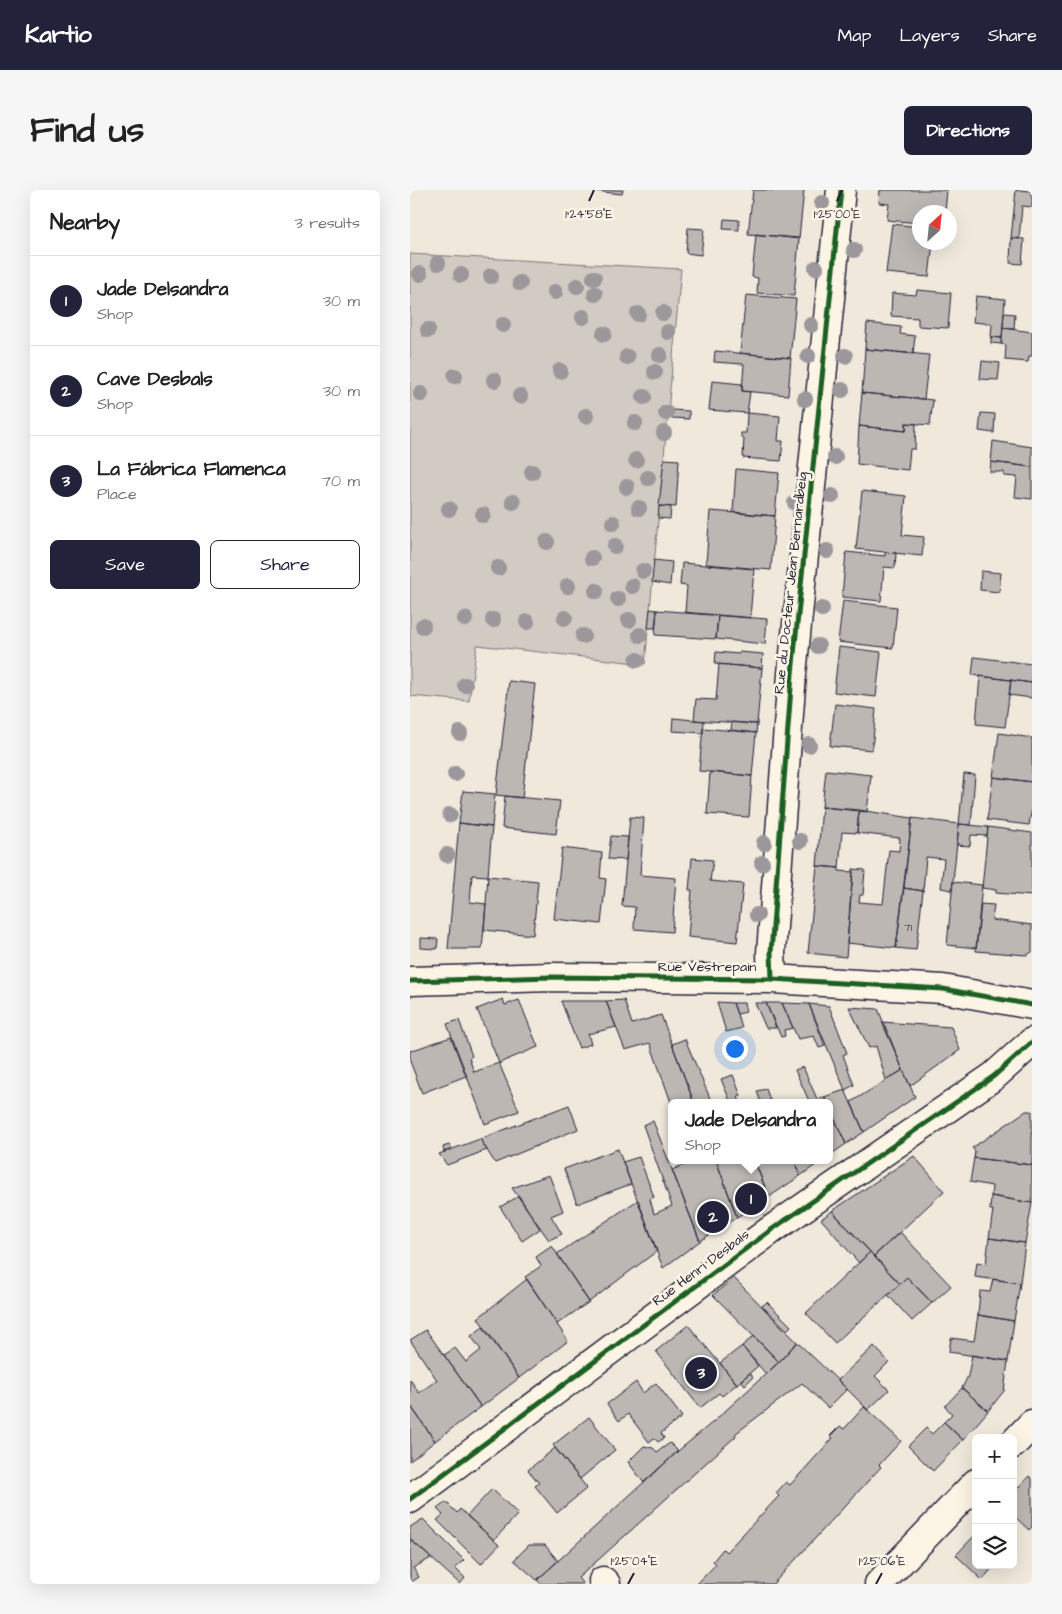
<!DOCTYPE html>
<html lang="en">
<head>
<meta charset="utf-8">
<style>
  body { margin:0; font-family:"Architects Daughter",sans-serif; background:#f6f6f6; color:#222 }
  .controls { position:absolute; right:15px; bottom:15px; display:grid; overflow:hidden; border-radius:8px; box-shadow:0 5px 20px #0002 }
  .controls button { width:45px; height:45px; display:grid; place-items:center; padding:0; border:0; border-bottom:1px solid #e0e0e0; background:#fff; color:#222; font:25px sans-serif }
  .compass { position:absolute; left:502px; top:15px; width:45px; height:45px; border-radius:50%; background:#fff; box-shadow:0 5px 20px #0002; rotate:27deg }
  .you { position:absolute; left:324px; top:858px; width:18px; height:18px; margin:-12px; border:4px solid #fff; border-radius:50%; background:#1a73e8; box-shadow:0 0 0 8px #1a73e833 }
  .badge { display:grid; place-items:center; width:32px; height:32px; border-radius:50%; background:#22223b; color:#fff; font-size:16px; font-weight:700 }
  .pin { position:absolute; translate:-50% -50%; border:2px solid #fff; box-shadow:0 1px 5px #0006 }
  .popup { position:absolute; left:258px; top:909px; width:165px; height:65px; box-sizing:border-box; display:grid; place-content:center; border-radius:8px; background:#fff; filter:drop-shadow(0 1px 4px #0005); font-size:16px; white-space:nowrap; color:#767676 }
  .popup b { font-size:19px; color:#222 }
  .popup::after { content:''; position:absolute; left:50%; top:100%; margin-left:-10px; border:10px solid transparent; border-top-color:#fff }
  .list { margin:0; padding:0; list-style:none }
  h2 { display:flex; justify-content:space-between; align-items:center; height:65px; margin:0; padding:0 20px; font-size:21px }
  h2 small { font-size:16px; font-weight:400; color:#767676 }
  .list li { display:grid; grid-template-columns:32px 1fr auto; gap:15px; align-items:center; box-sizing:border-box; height:90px; padding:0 20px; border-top:1px solid #e0e0e0 }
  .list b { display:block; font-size:19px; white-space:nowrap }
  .list p { margin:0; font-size:16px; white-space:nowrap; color:#767676 }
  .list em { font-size:16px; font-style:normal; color:#767676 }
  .actions { display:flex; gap:10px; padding:15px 20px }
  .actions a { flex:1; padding:11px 0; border:1px solid #22223b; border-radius:8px; text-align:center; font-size:18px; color:#22223b }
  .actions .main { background:#22223b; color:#fff }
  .icon { flex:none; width:28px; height:28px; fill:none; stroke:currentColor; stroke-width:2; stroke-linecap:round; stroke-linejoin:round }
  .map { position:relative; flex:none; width:622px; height:1394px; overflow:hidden; border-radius:8px }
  header { display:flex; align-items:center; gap:30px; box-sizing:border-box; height:70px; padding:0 25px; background:#22223b; color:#fff }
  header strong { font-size:24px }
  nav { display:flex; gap:28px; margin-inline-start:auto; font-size:18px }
  .intro { display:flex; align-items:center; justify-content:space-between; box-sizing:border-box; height:120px; padding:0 30px }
  h1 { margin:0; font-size:35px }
  .button { padding:12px 22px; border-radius:8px; background:#22223b; color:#fff; font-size:18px; font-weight:700 }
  main { display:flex; gap:30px; padding:0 30px }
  aside { flex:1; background:#fff; border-radius:8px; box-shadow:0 5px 20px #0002 }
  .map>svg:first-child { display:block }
  .green { fill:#d1cbc3; stroke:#7a767f }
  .building { fill:#bcb7b3; stroke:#22223b }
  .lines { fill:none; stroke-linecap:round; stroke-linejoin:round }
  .minor-casing { stroke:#22223b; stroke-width:31 }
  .minor { stroke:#fcf5e5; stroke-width:28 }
  .cycleway-casing { stroke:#fcf5e5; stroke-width:8 }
  .cycleway { stroke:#1b5e20; stroke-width:5 }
  .tree { fill:#9b979a }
  .ticks { fill:none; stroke:#22223b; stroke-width:2 }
  .labels { text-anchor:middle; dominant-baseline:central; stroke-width:5; stroke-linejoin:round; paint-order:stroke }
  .number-label { font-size:11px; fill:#484759 }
  .street-label { font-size:14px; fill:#22223b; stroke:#fcf5e5 }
  .ticks-label { font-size:12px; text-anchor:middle; fill:#22223b; stroke:#fcf5e5; stroke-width:5; stroke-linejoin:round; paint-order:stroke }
</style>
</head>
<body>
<header>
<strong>Kartio</strong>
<nav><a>Map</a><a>Layers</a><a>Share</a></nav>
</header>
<div class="intro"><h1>Find us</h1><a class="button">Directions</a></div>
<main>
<aside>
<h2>Nearby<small>3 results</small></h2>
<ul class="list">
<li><span class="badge">1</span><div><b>Jade Delsandra</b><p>Shop</p></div><em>30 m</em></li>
<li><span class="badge">2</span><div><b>Cave Desbals</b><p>Shop</p></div><em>30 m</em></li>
<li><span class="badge">3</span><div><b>La Fábrica Flamenca</b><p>Place</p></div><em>70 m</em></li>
</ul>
<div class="actions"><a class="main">Save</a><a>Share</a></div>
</aside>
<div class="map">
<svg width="622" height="1394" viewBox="0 0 622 1394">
  <rect width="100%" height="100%" fill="#efe8db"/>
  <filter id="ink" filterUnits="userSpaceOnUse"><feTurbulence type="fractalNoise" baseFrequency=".02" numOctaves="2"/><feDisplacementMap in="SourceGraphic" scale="10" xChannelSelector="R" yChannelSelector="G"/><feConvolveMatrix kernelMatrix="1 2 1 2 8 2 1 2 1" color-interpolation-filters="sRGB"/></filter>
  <g filter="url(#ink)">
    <path class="green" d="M0,64L271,79L235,474L67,455L59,511L0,506Z"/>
    <path class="building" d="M175,0H213L212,4Z
      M343,0H394L389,48L338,44Z
      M470,0H537L535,22H510V33L477,30L479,14L469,13Z
      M606,0L622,1V17L612,16L609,49L601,48Z
      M314,29L329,30V40L313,39Z
      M482,34L510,37V52H523L519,87L476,83Z
      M278,38L294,39L291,65L276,63Z
      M346,44L389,49L384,106L347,103L348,88L342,87Z
      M601,48L614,49L612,74L600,73Z
      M507,100L541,103L538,138L508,136V128L481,126L482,103L506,105Z
      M336,105L386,109L380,168L330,163Z
      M566,106L595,109L592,148L581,147L582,134L563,132Z
      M594,123L605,124L604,139L593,138Z
      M457,133L491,137L490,144L505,146L503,164L455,159Z
      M593,138L622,142V166H619L618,172L595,170L596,155L591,154Z
      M581,147L592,148L591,154L581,153Z
      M455,159L519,165L514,209L452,203Z
      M305,161L381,168L378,205L332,201L334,174L304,172Z
      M572,171L590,173L588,190L570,189Z
      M302,191L332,194V201L340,202L337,223L299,220Z
      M452,203L523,210L520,235L496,233V241L449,236Z
      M263,220L279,221V229L262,228Z
      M337,223L370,226L368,251H373L371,271L333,268L334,248L331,247V243H336Z
      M571,223L585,224L584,243L569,241Z
      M496,233L506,234L505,259H500L498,280L447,274L449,236L496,241Z
      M583,251L622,257V277L581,272Z
      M254,269L269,270L266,317L249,316Z
      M581,272L622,277V309L605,307L607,287L594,286V282H580Z
      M326,279L369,283L365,326L323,322Z
      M452,301L496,306L492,345L514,347L512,366L446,359Z
      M249,316L261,317L260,329L248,328Z
      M300,321L365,326L361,380L296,374Z
      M436,362L475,366V362L486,363L485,378L474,377L471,411L432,407Z
      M244,370L262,372L260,395L242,392Z
      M272,373L344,379L340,428L275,423L277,396L270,395Z
      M571,381L591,383L589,402L570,400Z
      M433,411L487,417L483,458L428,452Z
      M240,419L247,420L245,438H238Z
      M247,420L308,425L306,449L245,445Z
      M308,425L357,429L355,454L306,449Z
      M429,457L471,462L466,507L424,502Z
      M306,462L329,464V462L353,464L352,478L305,474Z
      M564,467L622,474V493L562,485Z
      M309,474L352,478L347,534L284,530L286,509L306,510Z
      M570,486L601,490L595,537L566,534Z
      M601,490L622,493V508L599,505Z
      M99,491L125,494L112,608L86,605Z
      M425,514L466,519L462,560L420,556Z
      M263,528L294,531L293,543L262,541Z
      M322,532L347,534L346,543L321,540Z
      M293,538L346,543L342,586L289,581Z
      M589,543L622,548V592L583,587Z
      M416,580L461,585L457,622L412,617Z
      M300,582L342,586L339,627L297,624Z
      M554,584L565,585L561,635L549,634Z
      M583,587L622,592V617L619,635L577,630Z
      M53,601L85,604L82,637L49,633Z
      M95,606L150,611L146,644L92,638Z
      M412,617L449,620L447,643L432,642L429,678L407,676Z
      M449,620L502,628L486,758L437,753L443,679L455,680L453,705H450L449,712L473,714L479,660L489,661L490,648L447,643Z
      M220,627L234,628L230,685L266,688L262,742L224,739L225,717L212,716Z
      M502,628L549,634L542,700L531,698L534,669L516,667L513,701L494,698Z
      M49,633L82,637L78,686L62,685L60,712L76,714L72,759H38Z
      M549,634L578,637L577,646L561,645L560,656L547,655Z
      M578,637L622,643V706L586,703V700L572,698Z
      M201,646L218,647L216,670L198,669Z
      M152,658L192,663L190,688L196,689L191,734L144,729Z
      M282,668L303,670L300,691L333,694L327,752L278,747L282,700H279Z
      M407,676L429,678V681L443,682L436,767L398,763Z
      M78,686L128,691L123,745L74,740Z
      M543,692L572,695L566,758L537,755Z
      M494,698L513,701L506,760L486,758Z
      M571,714L584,715L582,730L622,735V762L617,765L566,761Z
      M11,748L28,749L27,759L11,758Z
      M93,809L95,815L109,810L128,857L89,873L67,819Z
      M214,810L222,834L251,825L283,910L274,913H262V915L240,853L215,860L196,811Z
      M151,811H196L206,837L178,844L181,854L169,858Z
      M307,812L323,813L332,838L316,842Z
      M323,813H334L336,822L327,824Z
      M345,813H356L366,838H356Z
      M356,813H372L383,838L374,840L375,846L371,847Z
      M372,813L399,814L415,856L409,858L404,846L388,849Z
      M399,814L419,816L437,863L433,865L444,895L435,900Z
      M439,817L468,819L493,880L476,890L466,856L459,858Z
      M49,830L62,866L59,868L64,882L89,873L109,921L75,934L37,834Z
      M472,832L541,837L550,860L500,896Z
      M41,847L56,886L12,903L0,871V861Z
      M275,849L288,880L302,913H284L262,854Z
      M393,877L407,909L414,907L417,913H400L385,880Z
      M493,880L505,907L454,942L441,912Z
      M323,885L331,906H328L330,913H321L311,889Z
      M356,899L361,913H351L347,901Z
      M435,900L454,942L436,954L420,919V913H417L414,907Z
      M159,915L168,939L85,973L70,949Z
      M420,919L436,954L423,963L420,955Z
      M616,921H622V975L564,968L565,961L562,958Z
      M243,931L290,1051L253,1078L213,972L229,967L244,1007L240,1009L244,1024L262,1016L233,935Z
      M70,949L77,960L37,975L29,964Z
      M39,955L42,959L34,962L33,957Z
      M208,959L221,994L167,1014L154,979Z
      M504,966L534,1001L464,1066L422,1021Z
      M564,968L622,975V1013L581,1006L582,996L560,992Z
      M285,970H306L327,1027L290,1051L262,980Z
      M306,970H344L359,1007L327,1027Z
      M344,970H384L390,986L359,1007Z
      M384,970H413L390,986Z
      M139,985L153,1021L141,1026L152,1044L139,1050L102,998Z
      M109,1006L130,1039L112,1051L90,1017Z
      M581,1006L622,1013L615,1053L579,1048L583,1020H580Z
      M228,1010L247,1061L179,1112L147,1064Z
      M422,1021L460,1062L449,1073L411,1029Z
      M490,1042L541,1096L522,1113L497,1087L490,1094L464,1066Z
      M579,1048L615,1053L610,1093L565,1087L567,1072L576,1074Z
      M142,1056L179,1112L147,1134L115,1087L131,1076L126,1067Z
      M460,1062L490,1094L425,1153L396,1123Z
      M497,1087L522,1113L502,1131L478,1105Z
      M324,1088L387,1152L369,1172L303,1105Z
      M117,1089L158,1151L109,1188L68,1128Z
      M583,1089L610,1093L604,1131L568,1125L570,1101L580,1102Z
      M357,1112L381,1136L377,1140L352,1116Z
      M568,1125L604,1131L598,1171L539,1162L541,1148L564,1151Z
      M278,1135L327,1194L312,1206L309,1203L290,1218L246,1161Z
      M73,1137L109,1188L71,1217L34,1165L45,1158L56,1172L71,1160L61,1146Z
      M16,1140L71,1217L25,1251L0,1215V1189L9,1203L27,1190L0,1150Z
      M344,1146L369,1172L356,1184L332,1156Z
      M387,1152L437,1199L418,1218L392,1193L325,1244L326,1246L168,1388L173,1394H131L127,1390L268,1261L303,1232L369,1172Z
      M332,1156L348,1176L327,1194L310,1173Z
      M464,1156L479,1172L465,1186L479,1200L458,1220L428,1190Z
      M562,1165L598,1171L594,1201L578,1221L552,1198L558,1186Z
      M340,1183L343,1187L335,1195L331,1190Z
      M226,1192L233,1203L246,1193L272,1227L251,1243L254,1248L248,1252L244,1248L239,1252L218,1224L209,1231L197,1214Z
      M552,1198L578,1221L553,1250L534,1232L542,1224L535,1216Z
      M0,1215L25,1251L0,1271Z
      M454,1217L491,1251L469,1275L471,1277L363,1394H287L306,1374L303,1371L313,1359L316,1362L369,1306L366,1303L376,1292L380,1295L423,1248L420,1246L430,1236L434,1239Z
      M179,1227L205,1260L170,1289L143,1255Z
      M534,1232L553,1250L523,1281L498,1256L516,1238L522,1244Z
      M260,1253L268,1261L234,1293L218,1272L234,1256L243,1258L247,1262Z
      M145,1258L177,1298L147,1323L125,1296L129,1293L118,1280Z
      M619,1286L622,1289V1337L619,1340L603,1325V1303Z
      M82,1299L108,1324L84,1350L57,1326Z
      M36,1312L47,1323L50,1319L89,1355L71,1374L27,1330L33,1325L27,1319Z
      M13,1329L54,1370L45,1378L55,1388L50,1394L0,1349V1337Z
      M566,1344V1375H585L572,1390L546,1365Z
      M0,1349L21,1368L3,1378L9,1387L0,1393Z
      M119,1355H135L148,1371L127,1390L104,1370Z"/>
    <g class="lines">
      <g class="minor-casing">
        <path id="minor" d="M362,789L361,763L382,484L431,0
          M0,791L141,787L362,789L533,799L622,815
          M603,1254L622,1234
          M0,1309L361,1040L584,886L622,852
          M193,1391L196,1394
          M469,1394L566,1293"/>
      </g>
      <use href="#minor" class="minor"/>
      <g class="cycleway-casing">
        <path id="cycleway" d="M362,789L361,763L382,484L431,0
          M0,791L141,787L362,789L533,799L622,815
          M0,1309L361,1040L584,886L622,852"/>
      </g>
      <use href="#cycleway" class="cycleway"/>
    </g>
    <g class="tree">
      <circle cx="412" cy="13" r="8"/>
      <circle cx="444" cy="60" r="8"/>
      <circle cx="28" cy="73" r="8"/>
      <circle cx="406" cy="78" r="8"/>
      <circle cx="10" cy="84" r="8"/>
      <circle cx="51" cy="85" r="8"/>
      <circle cx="81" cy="86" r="8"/>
      <circle cx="184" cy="88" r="8"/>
      <circle cx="110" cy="93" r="8"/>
      <circle cx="167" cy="96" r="8"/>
      <circle cx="145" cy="102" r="8"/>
      <circle cx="185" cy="104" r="8"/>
      <circle cx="253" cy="123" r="8"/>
      <circle cx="228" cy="124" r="8"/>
      <circle cx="173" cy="127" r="8"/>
      <circle cx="93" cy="135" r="8"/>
      <circle cx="401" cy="135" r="8"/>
      <circle cx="18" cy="140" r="8"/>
      <circle cx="258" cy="142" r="8"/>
      <circle cx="194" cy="144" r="8"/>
      <circle cx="250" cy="165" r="8"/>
      <circle cx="398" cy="166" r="8"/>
      <circle cx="435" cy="166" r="8"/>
      <circle cx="217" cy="167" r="8"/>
      <circle cx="150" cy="181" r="8"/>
      <circle cx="245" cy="182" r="8"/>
      <circle cx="45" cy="186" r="8"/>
      <circle cx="84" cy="190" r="8"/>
      <circle cx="432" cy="200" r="8"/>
      <circle cx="11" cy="204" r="8"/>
      <circle cx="110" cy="206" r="8"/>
      <circle cx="234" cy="207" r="8"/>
      <circle cx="395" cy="209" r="8"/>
      <circle cx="256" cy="223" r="8"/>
      <circle cx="176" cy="226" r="8"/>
      <circle cx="225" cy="233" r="8"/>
      <circle cx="254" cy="243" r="8"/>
      <circle cx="425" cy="267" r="8"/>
      <circle cx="226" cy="270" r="8"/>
      <circle cx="122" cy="282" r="8"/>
      <circle cx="238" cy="288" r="8"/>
      <circle cx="217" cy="297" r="8"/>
      <circle cx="422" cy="306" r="8"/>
      <circle cx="103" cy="312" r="8"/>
      <circle cx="385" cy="313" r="8"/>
      <circle cx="229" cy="318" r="8"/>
      <circle cx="39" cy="319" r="8"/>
      <circle cx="73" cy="325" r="8"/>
      <circle cx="203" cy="333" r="8"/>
      <circle cx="137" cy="352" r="8"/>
      <circle cx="205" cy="356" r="8"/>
      <circle cx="417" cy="361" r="8"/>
      <circle cx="182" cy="368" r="8"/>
      <circle cx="88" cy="378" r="8"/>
      <circle cx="233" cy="381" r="8"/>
      <circle cx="158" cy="396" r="8"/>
      <circle cx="222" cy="396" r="8"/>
      <circle cx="186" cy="401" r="8"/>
      <circle cx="208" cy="409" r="8"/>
      <circle cx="412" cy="419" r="8"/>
      <circle cx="155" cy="428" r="8"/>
      <circle cx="55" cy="429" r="8"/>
      <circle cx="83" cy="430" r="8"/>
      <circle cx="219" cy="430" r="8"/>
      <circle cx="117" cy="432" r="8"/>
      <circle cx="13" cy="436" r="8"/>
      <circle cx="230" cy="445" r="8"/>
      <circle cx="173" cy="446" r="8"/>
      <circle cx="408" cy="456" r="8"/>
      <circle cx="227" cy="470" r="8"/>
      <circle cx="55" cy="495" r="8"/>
      <circle cx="50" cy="543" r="8"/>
      <circle cx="399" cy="555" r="8"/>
      <circle cx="45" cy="584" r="8"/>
      <circle cx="40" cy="625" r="8"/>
      <circle cx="390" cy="651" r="8"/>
      <circle cx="354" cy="653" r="8"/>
      <circle cx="37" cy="665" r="8"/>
      <circle cx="352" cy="673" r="8"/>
      <circle cx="347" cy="725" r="8"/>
    </g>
  </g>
  <path class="ticks" d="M179,11L184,0M427,11L432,0M218,1394L224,1383M466,1394L472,1383"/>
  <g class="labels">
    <g class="number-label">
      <text x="498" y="737">71</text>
    </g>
    <g class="street-label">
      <text transform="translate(381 393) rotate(-84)">Rue du Docteur Jean Bernardbeig</text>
      <text x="297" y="777">Rue Vestrepain</text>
      <text transform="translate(291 1078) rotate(-37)">Rue Henri Desbals</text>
    </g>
  </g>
  <g class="ticks-label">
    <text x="179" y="28">1°24'58"E</text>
    <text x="427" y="28">1°25'00"E</text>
    <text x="224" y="1375">1°25'04"E</text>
    <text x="472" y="1375">1°25'06"E</text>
  </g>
</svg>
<div class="controls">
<button>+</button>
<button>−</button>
<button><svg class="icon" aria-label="layers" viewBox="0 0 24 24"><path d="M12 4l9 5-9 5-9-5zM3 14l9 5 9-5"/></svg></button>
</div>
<svg class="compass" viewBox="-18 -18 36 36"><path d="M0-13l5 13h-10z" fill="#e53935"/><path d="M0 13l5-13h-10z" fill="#767676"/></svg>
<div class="you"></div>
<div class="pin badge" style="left:341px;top:1009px">1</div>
<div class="popup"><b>Jade Delsandra</b>Shop</div>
<div class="pin badge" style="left:303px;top:1027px">2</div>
<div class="pin badge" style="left:291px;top:1183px">3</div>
</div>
</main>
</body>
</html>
